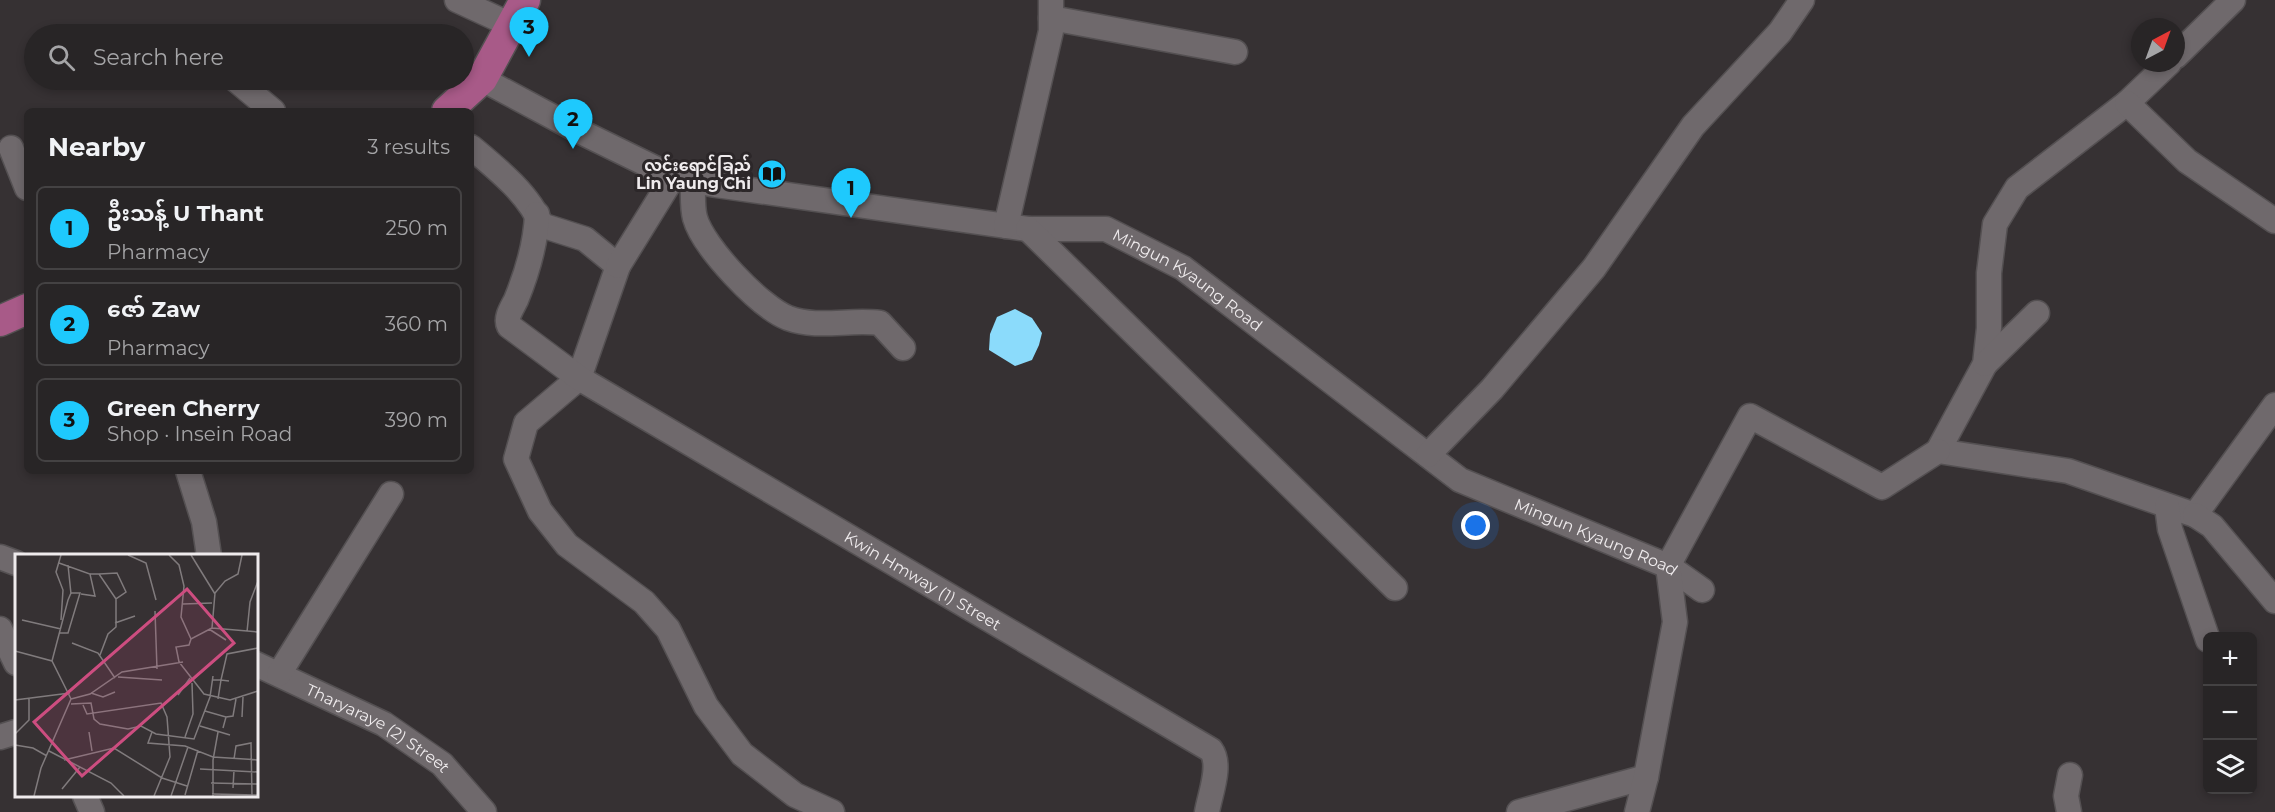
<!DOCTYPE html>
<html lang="en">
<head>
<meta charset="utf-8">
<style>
  body { margin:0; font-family:Montserrat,"Noto Sans Myanmar",sans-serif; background:#302d2e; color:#f1f3f6 }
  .controls { position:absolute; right:18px; bottom:18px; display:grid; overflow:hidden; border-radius:9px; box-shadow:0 3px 9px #0003 }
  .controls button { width:54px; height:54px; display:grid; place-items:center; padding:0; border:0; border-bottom:2px solid #444243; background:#282526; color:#f1f3f6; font:30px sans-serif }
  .compass { position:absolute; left:2131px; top:18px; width:54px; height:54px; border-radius:50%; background:#282526; box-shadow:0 3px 9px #0003; rotate:41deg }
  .you { position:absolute; left:1476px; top:526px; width:21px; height:21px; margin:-15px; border:4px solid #fff; border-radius:50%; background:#1a73e8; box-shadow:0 0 0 9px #1a73e833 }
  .badge { display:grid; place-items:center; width:39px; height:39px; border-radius:50%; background:#1ec9fd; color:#111; font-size:20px; font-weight:700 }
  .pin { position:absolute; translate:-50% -50px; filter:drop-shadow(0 2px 3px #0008) }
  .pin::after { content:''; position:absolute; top:32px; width:21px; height:18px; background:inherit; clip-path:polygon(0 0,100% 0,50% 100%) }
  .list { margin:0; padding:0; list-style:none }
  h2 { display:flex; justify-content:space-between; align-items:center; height:78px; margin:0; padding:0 24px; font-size:26px }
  h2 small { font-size:20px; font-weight:400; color:#a5a5a7 }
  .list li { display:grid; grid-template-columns:39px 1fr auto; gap:18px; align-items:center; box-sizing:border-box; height:84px; margin:0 12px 12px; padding:0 12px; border:2px solid #444243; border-radius:9px }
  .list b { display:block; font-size:22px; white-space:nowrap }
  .list p { margin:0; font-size:20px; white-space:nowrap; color:#a5a5a7 }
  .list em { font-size:20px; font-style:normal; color:#a5a5a7 }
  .icon { flex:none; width:33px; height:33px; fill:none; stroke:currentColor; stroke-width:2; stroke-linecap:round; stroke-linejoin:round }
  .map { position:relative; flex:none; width:2275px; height:812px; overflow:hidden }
  .search { position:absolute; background:#282526; box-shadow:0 3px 9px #0003; left:24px; top:24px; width:450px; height:66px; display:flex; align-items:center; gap:15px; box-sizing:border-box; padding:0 21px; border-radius:33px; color:#a5a5a7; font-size:22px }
  .panel { position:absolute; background:#282526; box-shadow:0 3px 9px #0003; left:24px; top:108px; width:450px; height:366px; border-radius:9px }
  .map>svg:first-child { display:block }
  .building { fill:#8bdbfb }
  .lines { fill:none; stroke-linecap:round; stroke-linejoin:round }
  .minor-casing { stroke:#545052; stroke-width:27 }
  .major-casing { stroke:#545052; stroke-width:33 }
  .minor { stroke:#6f696c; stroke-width:24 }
  .major { stroke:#a85a88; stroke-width:30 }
  .labels { text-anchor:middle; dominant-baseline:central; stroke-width:6; stroke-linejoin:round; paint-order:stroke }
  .poi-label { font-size:16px; font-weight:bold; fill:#efebed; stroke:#2c2729; text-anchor:end }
  .street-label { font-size:16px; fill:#efebed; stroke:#2c2729 }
  .inset-road { fill:none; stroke:#807b7d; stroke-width:1.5 }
  .view { fill:#cd4d80; fill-opacity:0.15; stroke:#cd4d80; stroke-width:3 }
  .inset-edge { fill:none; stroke:#efebed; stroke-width:3 }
</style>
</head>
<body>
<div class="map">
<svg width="2275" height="812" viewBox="0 0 2275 812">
  <rect width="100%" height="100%" fill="#363133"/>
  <path class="building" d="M1015,309L1032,318L1042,333L1039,345L1032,360L1015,366L989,350L990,334L997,317Z"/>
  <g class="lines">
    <g class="minor-casing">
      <g id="minor">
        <path d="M457,0L511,25"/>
        <path d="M1051,18L1235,52"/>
        <path d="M2176,56L2233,0"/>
        <path d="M2169,63L2127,103L2017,188L1995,224L1989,273V328L1985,364L1938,451L2068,471L2195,515L2275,405"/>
        <path id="s1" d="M482,79L581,132L673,177L716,185L1028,229H1106L1183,268L1460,480L1668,566L1702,590"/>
        <path d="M236,80L273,111"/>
        <path d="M2127,103L2187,161L2275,221"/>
        <path d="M471,147C495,167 530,195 541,225L585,239L618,266L579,378L526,423L516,459L540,511L567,545L644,602L668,629L706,706L742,754L795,795L832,812"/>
        <path d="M11,148L27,188"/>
        <path d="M693,181C693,192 692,207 695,218C703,247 760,307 788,318C818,329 849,319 880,323L903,348"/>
        <path id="s2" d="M537,214C536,243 527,273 516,300C512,308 505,318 509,326L579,378L1211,750C1222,765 1210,794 1207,812"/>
        <path d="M1006,226L1051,31V0"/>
        <path d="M1028,229L1395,588"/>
        <path d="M618,266L673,177"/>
        <path d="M1985,364L2037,313"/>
        <path d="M1428,455L1492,389L1594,268L1693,126L1780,32L1802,0"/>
        <path d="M188,471L204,522L209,556"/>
        <path d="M2167,506L2170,529L2208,640"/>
        <path d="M2195,515L2212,526L2275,601"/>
        <path d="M0,557L16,563"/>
        <path d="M0,629L16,663"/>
        <path id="s3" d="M256,664L384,724L442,764L484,812"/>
        <path d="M279,674L391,494"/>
        <path d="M0,737L16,732"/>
        <path d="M85,796L92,812"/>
        <path d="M1519,812L1646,777"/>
        <path d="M1637,812L1646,777L1675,622L1668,566L1750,416L1882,487L1938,451"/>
        <path d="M2069,812L2066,796L2070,775"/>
      </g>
    </g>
    <g class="major-casing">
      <path id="major" d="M447,111L482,79L525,0
        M0,321L27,309"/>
    </g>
    <use href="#minor" class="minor"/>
    <use href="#major" class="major"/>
  </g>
  <defs>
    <g id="library-disc" transform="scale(1.5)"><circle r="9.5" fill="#1ec9fd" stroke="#2c2729"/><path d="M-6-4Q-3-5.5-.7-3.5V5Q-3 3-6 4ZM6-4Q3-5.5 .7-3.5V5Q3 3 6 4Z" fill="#111"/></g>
  </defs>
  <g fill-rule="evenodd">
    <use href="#library-disc" x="772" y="174"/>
  </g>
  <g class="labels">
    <g class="poi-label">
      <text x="751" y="165">လင်းရောင်ခြည်<tspan x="751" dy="18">Lin Yaung Chi</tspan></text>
    </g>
    <g class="street-label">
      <text stroke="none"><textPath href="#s1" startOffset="748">Mingun Kyaung Road</textPath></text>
      <text stroke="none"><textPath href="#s1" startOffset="1234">Mingun Kyaung Road</textPath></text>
      <text stroke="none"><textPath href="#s2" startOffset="603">Kwin Hmway (1) Street</textPath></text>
      <text stroke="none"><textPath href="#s3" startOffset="138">Tharyaraye (2) Street</textPath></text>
    </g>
  </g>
  <g transform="translate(15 554)">
    <rect width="243" height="243" fill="#363133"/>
    <path class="inset-road" d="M46,1L41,18L48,36L46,66M113,1L131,9L141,46M154,1L164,11L169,32L166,63L176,85L197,74L200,39L210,27L223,20L227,1M176,1L200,40M44,9L75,20L80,42L66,40M53,11L56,40M75,20H84L101,45M84,20L102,19L111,38L101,45V73L93,80L85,101M168,50L197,49M140,57L142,115M7,66L46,75M100,69L120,62M197,74L243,78M194,75L211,86M232,78L235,48L243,27M176,85L174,91L161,93L164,108L189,140L215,146L243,137M57,89L83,99L100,124M0,97L37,107L56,145L26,214L19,242M37,107L53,46L56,39H65L53,79H44M103,123L147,126M198,126H206L212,100L243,94M76,139L88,143L100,138M163,141L175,124M56,145L75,140L107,118L168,108M203,145L206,126L214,127M0,146L55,139M56,150L76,149L79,165L85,170L113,175L126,172L141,180L179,185L195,143L198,122M68,151L72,160L146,149L152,163L155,203L139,242M190,157L211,163L208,174M211,163L218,162L221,145M227,163L228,143M185,172L215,181M74,178L77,197M137,178L133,189L170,192L198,203L243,206M0,180L14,166V145M170,183L178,160L177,129M0,191L18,194L32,202M34,197L96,229L109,242M219,205L221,192L236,189L237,242M49,206L99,194L147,224L172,232M185,215L243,218M196,229L243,230M218,234L219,216M47,235L65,213M197,240L243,241M170,241L183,196M156,242L173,193M198,242V206L203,178"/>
    <path class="view" d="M172,35L219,89L67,222L19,168Z"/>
    <rect width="243" height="243" class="inset-edge"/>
  </g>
</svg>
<div class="controls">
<button>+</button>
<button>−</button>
<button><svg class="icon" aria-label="layers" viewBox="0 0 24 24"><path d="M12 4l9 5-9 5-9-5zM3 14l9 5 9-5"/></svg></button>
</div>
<svg class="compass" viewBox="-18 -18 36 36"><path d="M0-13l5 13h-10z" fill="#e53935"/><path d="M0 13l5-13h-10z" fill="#a5a5a7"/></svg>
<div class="you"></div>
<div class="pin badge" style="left:851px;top:218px">1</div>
<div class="pin badge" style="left:573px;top:149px">2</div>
<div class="pin badge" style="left:529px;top:57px">3</div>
<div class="search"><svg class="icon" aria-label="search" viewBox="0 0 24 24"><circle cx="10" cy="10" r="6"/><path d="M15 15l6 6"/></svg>Search here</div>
<section class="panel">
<h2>Nearby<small>3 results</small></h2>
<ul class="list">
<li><span class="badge">1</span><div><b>ဦးသန့် U Thant</b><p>Pharmacy</p></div><em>250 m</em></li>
<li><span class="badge">2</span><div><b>ဇော် Zaw</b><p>Pharmacy</p></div><em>360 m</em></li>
<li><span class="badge">3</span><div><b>Green Cherry</b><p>Shop · Insein Road</p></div><em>390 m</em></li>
</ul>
</section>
</div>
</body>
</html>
